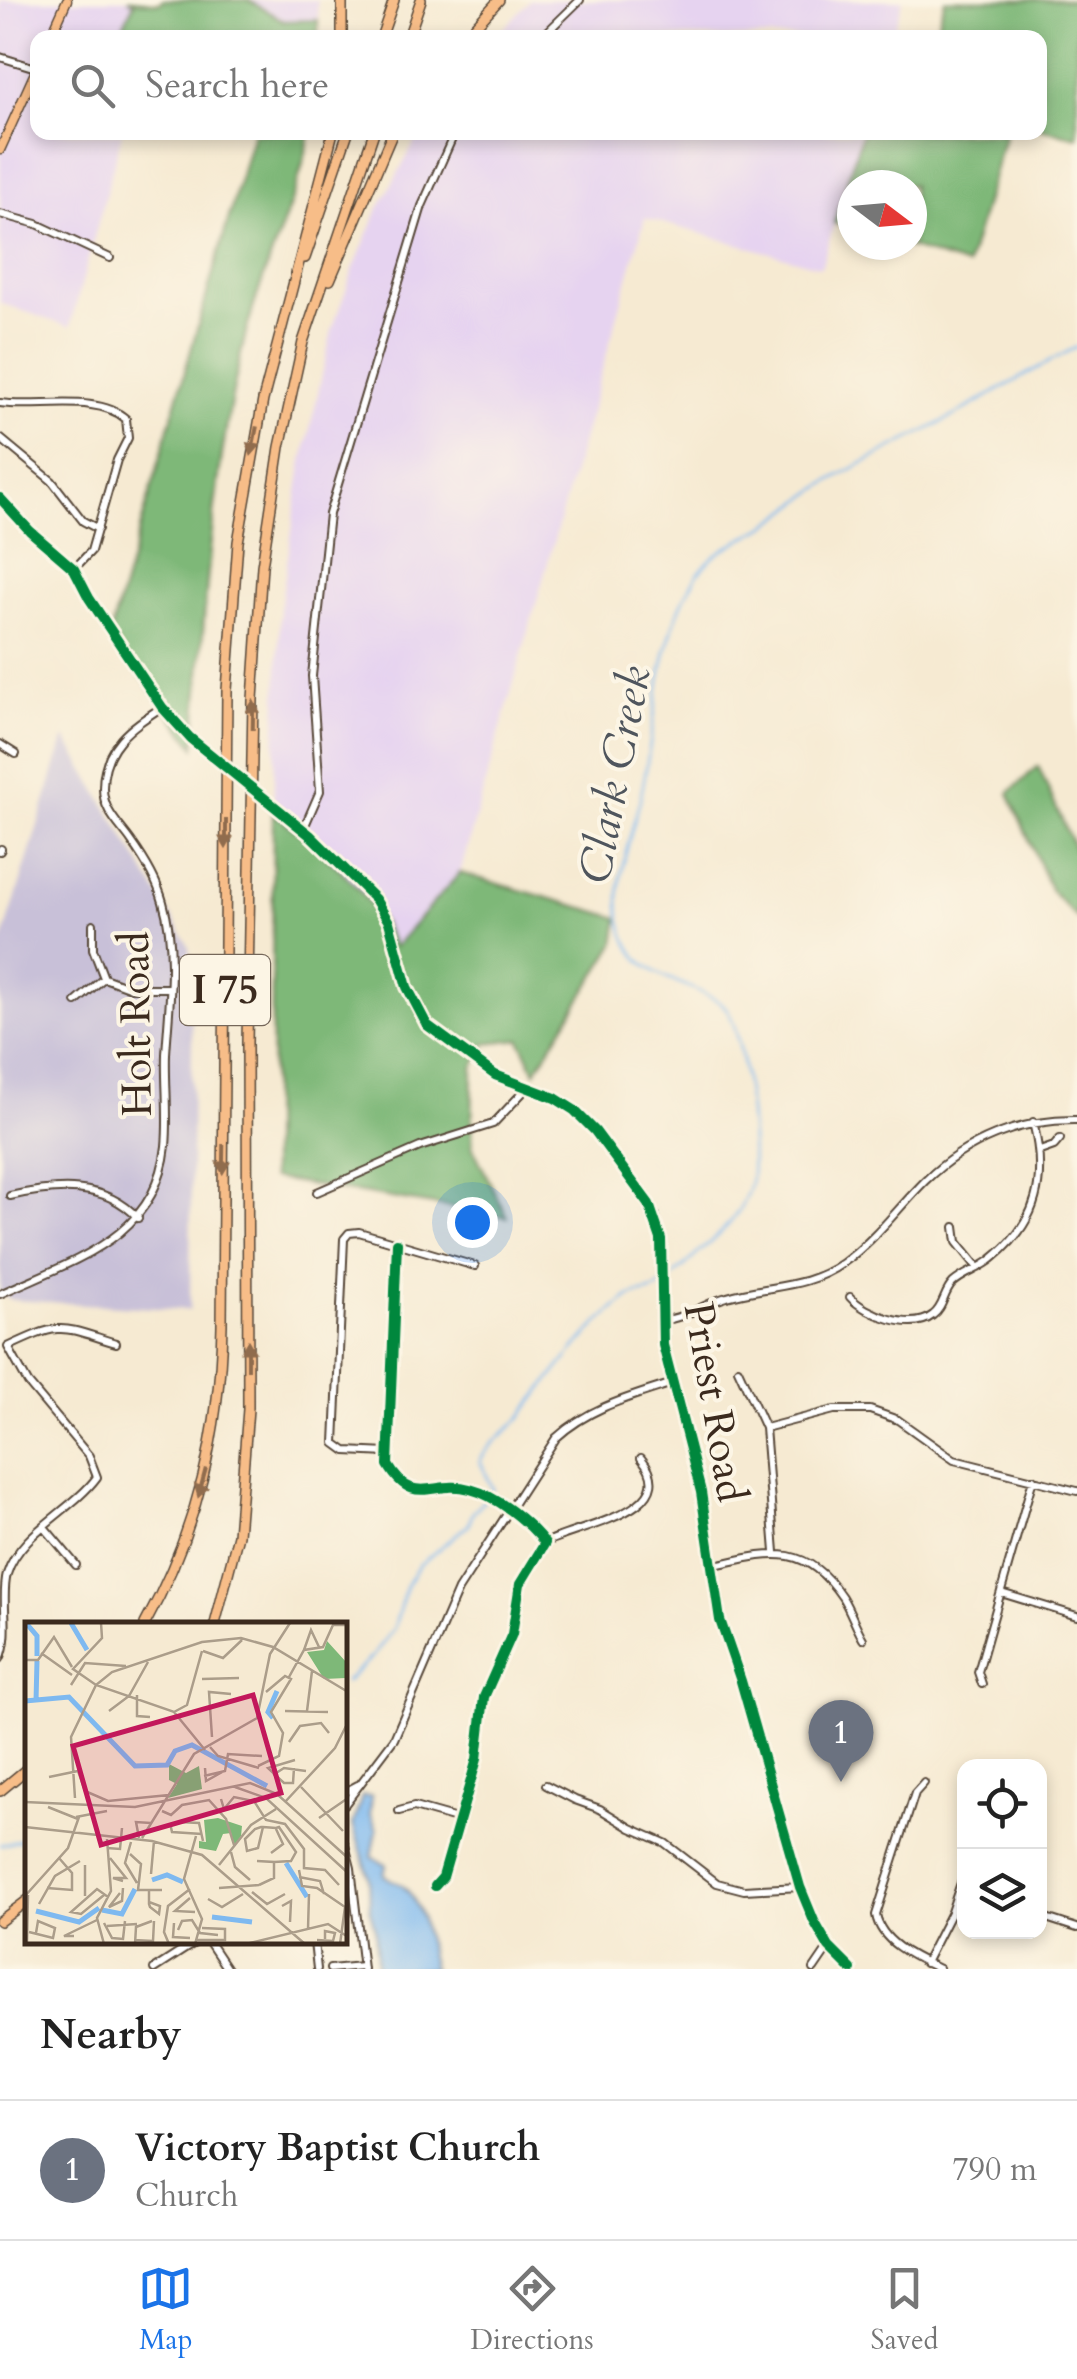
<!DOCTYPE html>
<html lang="en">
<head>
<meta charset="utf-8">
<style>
  body { margin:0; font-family:Cardo,serif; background:#f6f6f6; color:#222 }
  .controls { position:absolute; right:30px; bottom:30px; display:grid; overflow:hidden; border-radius:20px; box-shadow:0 5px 15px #0003 }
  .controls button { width:90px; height:90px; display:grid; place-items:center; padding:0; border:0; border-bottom:2px solid #e0e0e0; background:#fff; color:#222; font:50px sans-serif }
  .compass { position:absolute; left:837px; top:170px; width:90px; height:90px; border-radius:50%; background:#fff; box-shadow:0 5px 15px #0003; rotate:106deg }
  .you { position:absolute; left:472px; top:1222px; width:35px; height:35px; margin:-25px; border:8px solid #fff; border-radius:50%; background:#1a73e8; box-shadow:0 0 0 15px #1a73e833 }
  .badge { display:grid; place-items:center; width:65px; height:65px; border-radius:50%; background:#1a73e8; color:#fff; font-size:32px; font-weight:700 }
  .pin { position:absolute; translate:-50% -82px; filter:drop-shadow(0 2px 5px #0008) }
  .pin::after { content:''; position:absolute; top:52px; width:35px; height:30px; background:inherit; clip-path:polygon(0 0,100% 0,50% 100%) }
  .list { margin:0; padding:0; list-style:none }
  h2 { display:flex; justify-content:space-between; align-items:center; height:130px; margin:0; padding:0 40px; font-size:42px }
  h2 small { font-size:32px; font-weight:400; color:#767676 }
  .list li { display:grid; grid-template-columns:65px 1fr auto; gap:30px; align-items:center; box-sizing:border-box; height:140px; padding:0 40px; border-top:2px solid #e0e0e0 }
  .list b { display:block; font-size:38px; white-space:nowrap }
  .list p { margin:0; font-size:32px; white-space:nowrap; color:#767676 }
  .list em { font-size:32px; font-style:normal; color:#767676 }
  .icon { flex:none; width:55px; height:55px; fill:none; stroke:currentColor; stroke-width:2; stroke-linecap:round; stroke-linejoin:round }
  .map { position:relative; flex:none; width:1077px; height:1969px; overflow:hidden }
  .search { position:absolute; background:#fff; box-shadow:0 5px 15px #0003; left:30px; right:30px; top:30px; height:110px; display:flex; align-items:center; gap:25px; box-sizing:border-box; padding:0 35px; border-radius:20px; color:#767676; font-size:38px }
  .sheet { height:270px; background:#fff }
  nav { display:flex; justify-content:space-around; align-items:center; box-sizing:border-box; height:140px; border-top:2px solid #e0e0e0; background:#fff; font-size:28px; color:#767676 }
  nav a { display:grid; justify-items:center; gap:5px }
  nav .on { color:#1a73e8 }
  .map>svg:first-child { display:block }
  .built { fill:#e6d3f0 }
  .industrial { fill:#c8c0d8 }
  .forest { fill:#7eb878; stroke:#5c714b; stroke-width:2.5 }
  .water { fill:#7eb9f0; stroke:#5c7287; stroke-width:2.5 }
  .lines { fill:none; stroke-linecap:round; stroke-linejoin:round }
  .stream { stroke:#7eb9f0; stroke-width:2.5 }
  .minor-casing { stroke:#574739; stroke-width:10 }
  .major-casing { stroke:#574739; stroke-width:11 }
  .highway-casing { stroke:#574739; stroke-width:12 }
  .minor { stroke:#fff; stroke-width:6 }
  .major { stroke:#f7bd88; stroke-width:8 }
  .highway { stroke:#f7bd88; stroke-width:9 }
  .minor-bridge-casing { stroke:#574739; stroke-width:10; stroke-linecap:butt }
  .minor-bridge { stroke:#fff; stroke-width:6 }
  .cycleway-casing { stroke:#fcf5e5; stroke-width:16 }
  .cycleway { stroke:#00873e; stroke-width:10 }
  .oneway { fill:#906c4e }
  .labels { text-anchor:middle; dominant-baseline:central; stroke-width:8; stroke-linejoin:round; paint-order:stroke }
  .shield { fill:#fcf5e5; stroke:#75675a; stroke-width:2.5 }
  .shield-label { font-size:40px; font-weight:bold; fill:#3b2a1e }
  .street-label { font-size:42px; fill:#3b2a1e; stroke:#fcf5e5 }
  .water-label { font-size:45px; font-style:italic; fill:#4f555d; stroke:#fcf5e5 }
  .inset-river { fill:none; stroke:#7eb9f0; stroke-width:5 }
  .inset-road { fill:none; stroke:#ab9d8a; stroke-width:2.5 }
  .view { fill:#c2185b; fill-opacity:0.15; stroke:#c2185b; stroke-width:5 }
  .inset-edge { fill:none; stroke:#3b2a1e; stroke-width:5 }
</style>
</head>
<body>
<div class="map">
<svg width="1077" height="1969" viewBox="0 0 1077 1969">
  <rect width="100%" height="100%" fill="#fcf5e5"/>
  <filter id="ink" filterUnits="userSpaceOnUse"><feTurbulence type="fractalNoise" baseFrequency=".01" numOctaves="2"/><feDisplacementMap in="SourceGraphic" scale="20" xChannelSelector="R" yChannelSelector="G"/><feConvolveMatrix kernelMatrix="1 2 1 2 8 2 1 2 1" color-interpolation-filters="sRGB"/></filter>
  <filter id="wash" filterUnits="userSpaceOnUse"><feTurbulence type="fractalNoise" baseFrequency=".0048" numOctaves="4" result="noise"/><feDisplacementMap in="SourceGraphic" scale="40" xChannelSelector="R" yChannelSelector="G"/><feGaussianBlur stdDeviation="2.25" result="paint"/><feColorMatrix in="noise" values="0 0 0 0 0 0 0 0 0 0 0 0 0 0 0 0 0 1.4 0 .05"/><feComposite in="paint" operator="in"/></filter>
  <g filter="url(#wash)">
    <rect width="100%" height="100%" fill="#f6ead2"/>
    <path class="built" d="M0,0H128L134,3L118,37L38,38V132L122,133L70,327L0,303Z
      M249,0H317L318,20H285Z
      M530,0H903L892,37L495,38Z
      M420,133H862L821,267L645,218L460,873L394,948L383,921L366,895L273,812L280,609L302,465L332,330L353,270L377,212Z"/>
    <path class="industrial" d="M65,737L189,946L192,1040L190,1310L12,1300L0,1294V949Z"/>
    <path class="forest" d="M128,0L160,3L162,0H248L284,21L318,20V37H118L134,3Z
      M945,0H1077V137L1040,128V38L934,37Z
      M253,133H310C297,203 262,267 245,337C212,472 204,609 195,747L110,634Z
      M862,133H1005L967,266L902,245H912V185H852V229L834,223Z
      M1038,766L1077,854V918L1051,891L1009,793Z
      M273,812C322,852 369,886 394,947L460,873L619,918L615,944L535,1072L520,1039L487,1043L473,1068L472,1146L507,1217L271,1178Z"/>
    <path class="water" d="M362,1796H372L370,1813L377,1830L372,1857L386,1865L384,1875C390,1880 398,1882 404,1887C425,1907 426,1944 433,1969H380L377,1966L375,1929L370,1911L369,1876L353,1825Z"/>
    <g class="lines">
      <path class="stream" d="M345,1682L373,1656L394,1628L406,1586L418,1566L469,1524L472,1514L493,1489L480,1461C490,1441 507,1433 521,1417C554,1376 585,1329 628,1298C636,1291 647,1295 656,1289C669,1281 679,1270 691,1260C716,1236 742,1219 750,1183C756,1155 744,1021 723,1005C697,984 650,980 632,950C603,901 630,844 641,795C657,723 656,637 698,574C716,547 747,539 772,522C793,507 813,491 835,478C875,456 917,436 957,414C998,391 1034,369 1077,347
        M0,1845L28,1838"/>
    </g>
  </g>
  <g filter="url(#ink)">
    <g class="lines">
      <g class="minor-casing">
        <path id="minor" d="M541,38L580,0
          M0,57L36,68
          M0,214L37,224L110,258
          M0,403C37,409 98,393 126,419L128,438L117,460L91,551L74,569
          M0,438L52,481L83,521L98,529
          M0,498L30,531L74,569L89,598L162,707L190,738
          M0,744L16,754
          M282,814L344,866L381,907L392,932L407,987L427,1025L495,1075L555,1098L574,1110L595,1131L656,1215L662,1252L663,1345L701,1492L720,1620L741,1681L800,1887L814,1921L829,1947L851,1969
          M303,830L320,791L312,676L329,514L422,206L455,132
          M0,851L1,849
          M93,924V949L104,978L131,988H170
          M76,1002L104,978
          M1040,1151L1054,1146L1060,1139
          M317,1192L420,1147L493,1124L526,1089
          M10,1196C55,1186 104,1181 138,1218
          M955,1227L957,1242L978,1268
          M397,1243L388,1465C414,1509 433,1479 470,1489C497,1496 529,1522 545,1543L520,1584L512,1634L484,1697L477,1759L443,1877L435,1886
          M0,1294C73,1260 156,1239 166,1146C169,1115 165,1085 166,1054C169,1005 177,950 163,902C157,880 144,859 131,841C119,824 103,811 103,788C103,746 130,728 162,707
          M850,1297C865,1314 912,1332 933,1315C944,1307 943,1293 953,1283C964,1273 980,1269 992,1259C1039,1222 1047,1178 1033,1122
          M662,1320C685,1319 705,1303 727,1297C767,1285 807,1289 843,1263C874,1241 898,1208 925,1181C966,1141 1020,1119 1077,1120
          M738,1369L765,1428L775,1552
          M765,1428L834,1410H870L898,1420L954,1460L1077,1491
          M388,1453L346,1451L335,1443L344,1239L349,1233L359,1232L475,1266
          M45,1528L76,1565
          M545,1543C573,1527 686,1511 641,1458
          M710,1566C767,1554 803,1539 842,1597C850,1610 855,1625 863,1639
          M1001,1593L1077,1616
          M0,1659C12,1633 0,1601 7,1574C20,1532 72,1511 97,1477L89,1456L28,1383L8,1347C63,1321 60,1326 116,1343
          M982,1684L978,1672L1033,1479
          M924,1783L915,1793L876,1915C881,1943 916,1958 939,1969
          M546,1785L575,1800L600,1809L631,1828L665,1843L717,1883L744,1890L800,1887
          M345,1792L358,1785
          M345,1804L394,1739L458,1590L556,1438C590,1407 630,1397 673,1383
          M399,1811L414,1807L460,1820
          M345,1845L351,1868L363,1969
          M1040,1916L1077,1928
          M209,1942L227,1969
          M314,1942L317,1969
          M925,1963L951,1912L964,1874
          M154,1969L196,1942
          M330,1969L362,1966
          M814,1969L829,1947"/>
      </g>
      <g class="major-casing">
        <path id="major" d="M50,38L67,0
          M0,150L38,66"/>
      </g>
      <g class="highway-casing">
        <path id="highway" d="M342,38V0
          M381,38L394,0
          M408,38L421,0
          M464,38L499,0
          M305,258L348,132
          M330,280L393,132
          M145,1624C197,1530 220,1432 222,1325L227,690L238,542L263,400L333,132
          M215,1624L238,1535L248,1409L247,1043L253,699L262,566L280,447L303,342L374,132
          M0,1791L28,1768
          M0,1921L28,1900"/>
      </g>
      <use href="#minor" class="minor"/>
      <use href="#major" class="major"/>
      <use href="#highway" class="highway"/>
      <g class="minor-bridge-casing">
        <path id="minor-bridge" d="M190,738L282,814"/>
      </g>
      <use href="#minor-bridge" class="minor-bridge"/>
      <g class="cycleway-casing">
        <path id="cycleway" d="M0,498L30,531L74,569L89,598L162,707L190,738L311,836L375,899L389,922L407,987L427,1025L495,1075L555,1098L574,1110L595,1131L649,1204L661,1239L663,1345L701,1492L720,1620L741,1681L800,1887L814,1921L829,1947L851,1969
          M397,1243L388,1465C414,1509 433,1479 470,1489C497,1496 529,1522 545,1543L520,1584L512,1634L484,1697L477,1759L443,1877L435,1886"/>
      </g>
      <use href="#cycleway" class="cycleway"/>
    </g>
    <defs><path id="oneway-solid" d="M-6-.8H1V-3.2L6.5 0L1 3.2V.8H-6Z" transform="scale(2.5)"/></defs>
    <g class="oneway">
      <use href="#oneway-solid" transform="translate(254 441) rotate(101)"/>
      <use href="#oneway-solid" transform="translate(253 715) rotate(-89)"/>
      <use href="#oneway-solid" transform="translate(226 834) rotate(90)"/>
      <use href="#oneway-solid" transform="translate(223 1159) rotate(91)"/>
      <use href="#oneway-solid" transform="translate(248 1355) rotate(-90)"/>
      <use href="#oneway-solid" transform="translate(202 1483) rotate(105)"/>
    </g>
  </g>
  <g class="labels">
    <rect class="shield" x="180" y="955" width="90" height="70" rx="8"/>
    <g class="shield-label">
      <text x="225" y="990">I 75</text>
    </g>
    <g class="street-label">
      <text transform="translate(136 1024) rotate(-91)">Holt Road</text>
      <text transform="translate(715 1402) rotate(80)">Priest Road</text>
    </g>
    <g class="water-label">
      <text transform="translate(615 775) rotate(-79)">Clark Creek</text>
    </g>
  </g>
  <g transform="translate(25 1622)">
    <rect width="322" height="322" fill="#f6ead2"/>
    <path d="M302,19L322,41L321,56L299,57L282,30L299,28ZM144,142L161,151L174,144L177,167L143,176L152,162L144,158ZM193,196L217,204L216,214L209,224L206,211L198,212L191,229L174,226V219L181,220L179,198Z" fill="#7eb878"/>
    <path class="inset-river" d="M1,1L12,14V34M46,1L62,28M0,79L44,75L110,144L142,143L150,129L167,123L242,164M11,79L12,39M248,96L243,90L252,69M261,241L282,275M127,258L142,253L158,260M77,288L97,292L110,267M11,289L54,300L74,286M187,295L227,300"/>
    <path class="inset-road" d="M76,1L77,16L48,47L71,63L149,90L162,83L177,29M279,28L286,8L294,25M178,29L198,36L217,18M16,31L47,53M0,38H13L29,15L47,45M264,55L279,28L298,25L308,3H323M177,57L214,56M46,63L60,41L101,44M112,73V94L125,95M84,89L104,74L123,40M260,89L303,90M282,89L287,49M149,90L180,128M187,115L184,70L206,72M264,120L275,104L296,101L304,111M185,125L193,134L234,146M233,144L254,134L258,111L246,90L266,57L260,54L241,70M180,146L181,159L199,149M269,146L268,161H259L243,146L270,138M248,153L259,146L281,149M179,154L200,149L203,132L237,134M24,155L53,149L60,169L83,179L144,173M210,165L241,176L323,251M276,165L318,209M50,176L46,115L71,63L87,50L177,20L216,16L248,25L323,70M196,177L199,187L209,175L229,179L241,198L260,202L279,227V246L300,248L314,263M0,180L110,185L225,161L252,172L323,236M260,180L310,126L323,100M23,185L53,197M137,189L146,193L157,183L184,178L201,197L209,223M51,195L82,189M294,196L323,176M154,200L174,201L178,219M145,201L147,210L177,212M0,205L127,219L177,233L280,322M238,205L233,226L222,229L220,217L230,207L236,205H238L251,206L254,205L271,230L266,239L249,240M114,216L111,200L126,201M117,216L169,132L232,96L245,32L265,1M106,220L100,241L112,261M82,226L95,227L97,206M128,229L126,252L129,219M206,230L210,245L225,258M246,231L258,222L251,207M105,232L116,242L113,268H137M85,236L101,256H88L98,259M232,239L249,240V256L234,263M60,243V274M194,243L226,203L251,187M274,248L277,264L292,266L320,285L315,322M274,255L295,259L299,272M22,266L47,268V251L34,236M194,266L234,263M227,270L242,282L260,272M95,271L84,285L97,279L98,266M79,273L56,292L46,290L72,267L83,275M0,274L43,226L54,195M165,276L150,289L170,290M183,277L197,285L218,272M124,280L135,284L134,292L125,285L124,282V268M14,282L30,254L55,239M257,284L266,279L265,300M79,301L87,316L98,317L100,299M149,301L148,315L165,316M82,304L112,302M283,307L284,272M153,308L157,299L167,298L175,311L193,313M4,310L28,316L30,306L13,299L11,311M49,314H39L72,298M109,318L128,319L129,299M172,318H200V307L177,306M292,318L308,319L310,311L300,309V317M2,322L3,273M79,322L72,296L86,269L82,217M110,322L111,305L127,299M144,322L139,310L143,284L165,267M170,322L177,297L159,257L171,214M221,322L303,302L323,315"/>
    <path class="view" d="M228,73L256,171L76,223L48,124Z"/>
    <rect width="322" height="322" class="inset-edge"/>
  </g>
</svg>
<div class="controls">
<button><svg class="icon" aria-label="locate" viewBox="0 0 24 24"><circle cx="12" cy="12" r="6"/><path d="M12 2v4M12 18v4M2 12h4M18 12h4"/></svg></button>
<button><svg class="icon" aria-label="layers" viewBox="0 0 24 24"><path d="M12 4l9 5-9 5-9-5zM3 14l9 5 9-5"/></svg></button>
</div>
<svg class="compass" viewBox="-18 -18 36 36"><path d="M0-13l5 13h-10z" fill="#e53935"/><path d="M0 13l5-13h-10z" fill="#767676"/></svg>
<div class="you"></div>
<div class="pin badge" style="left:841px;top:1782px;background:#6b7280">1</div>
<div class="search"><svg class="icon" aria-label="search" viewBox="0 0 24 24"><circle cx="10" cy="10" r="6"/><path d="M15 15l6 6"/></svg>Search here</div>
</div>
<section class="sheet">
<h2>Nearby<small></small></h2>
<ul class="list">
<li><span class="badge" style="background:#6b7280">1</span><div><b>Victory Baptist Church</b><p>Church</p></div><em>790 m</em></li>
</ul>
</section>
<nav>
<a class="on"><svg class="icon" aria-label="map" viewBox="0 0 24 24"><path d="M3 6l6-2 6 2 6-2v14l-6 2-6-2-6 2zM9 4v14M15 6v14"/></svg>Map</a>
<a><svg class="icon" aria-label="directions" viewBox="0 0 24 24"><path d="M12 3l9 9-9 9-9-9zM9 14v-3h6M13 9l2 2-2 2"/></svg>Directions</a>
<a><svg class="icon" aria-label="saved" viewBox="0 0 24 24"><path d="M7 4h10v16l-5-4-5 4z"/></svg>Saved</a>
</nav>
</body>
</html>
